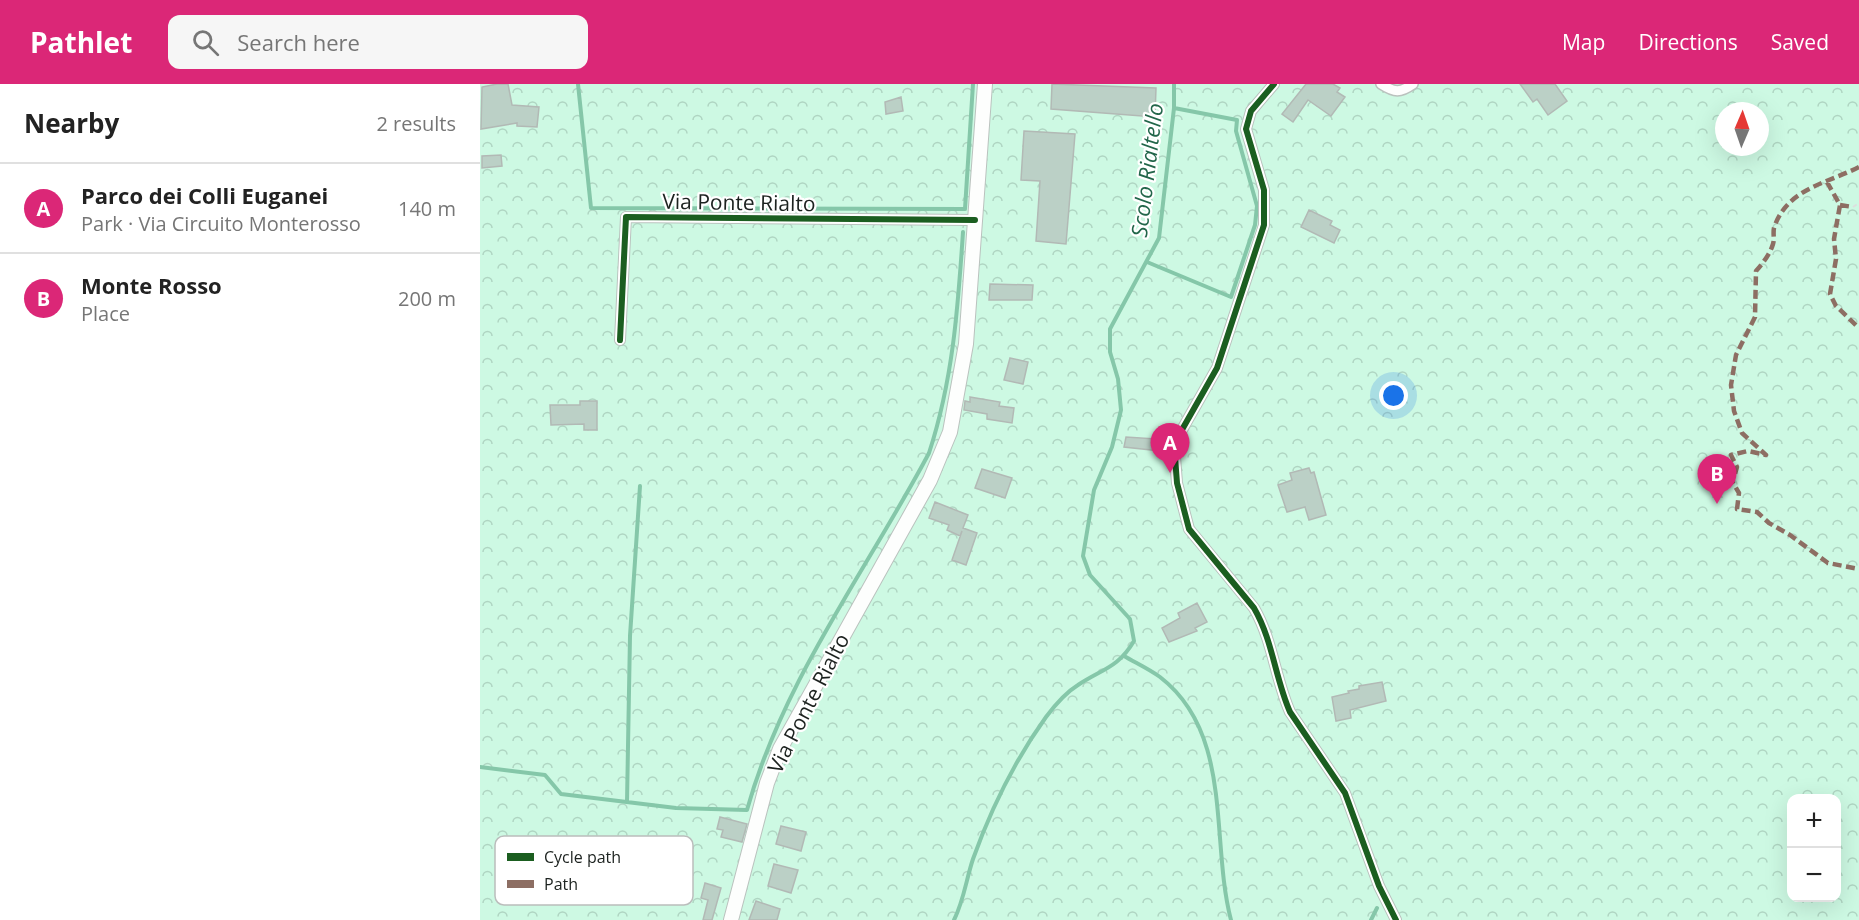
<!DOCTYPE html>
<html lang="en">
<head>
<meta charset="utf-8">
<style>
  body { margin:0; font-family:"Open Sans",sans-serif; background:#f6f6f6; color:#222 }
  .controls { position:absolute; right:18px; bottom:18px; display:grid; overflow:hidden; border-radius:12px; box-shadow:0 6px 24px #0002 }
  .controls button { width:54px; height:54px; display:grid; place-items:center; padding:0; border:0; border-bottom:2px solid #e0e0e0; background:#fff; color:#222; font:30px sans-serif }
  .compass { position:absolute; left:1235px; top:18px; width:54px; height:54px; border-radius:50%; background:#fff; box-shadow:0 6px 24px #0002; rotate:2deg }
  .you { position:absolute; left:914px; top:312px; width:21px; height:21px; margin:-15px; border:4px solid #fff; border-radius:50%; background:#1a73e8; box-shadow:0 0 0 9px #1a73e833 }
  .badge { display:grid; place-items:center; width:39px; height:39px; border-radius:50%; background:#db2777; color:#fff; font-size:20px; font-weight:700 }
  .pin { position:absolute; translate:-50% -50px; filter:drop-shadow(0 2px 3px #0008) }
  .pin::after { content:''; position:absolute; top:32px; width:21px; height:18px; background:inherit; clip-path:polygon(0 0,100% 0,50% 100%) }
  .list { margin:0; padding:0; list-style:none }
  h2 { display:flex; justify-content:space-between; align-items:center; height:78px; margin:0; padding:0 24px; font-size:26px }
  h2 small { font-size:20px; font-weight:400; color:#767676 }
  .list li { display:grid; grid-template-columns:39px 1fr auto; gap:18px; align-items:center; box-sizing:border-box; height:90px; padding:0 24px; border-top:2px solid #e0e0e0 }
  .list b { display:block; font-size:22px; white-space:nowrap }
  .list p { margin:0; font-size:20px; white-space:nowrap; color:#767676 }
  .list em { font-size:20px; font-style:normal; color:#767676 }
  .icon { flex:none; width:33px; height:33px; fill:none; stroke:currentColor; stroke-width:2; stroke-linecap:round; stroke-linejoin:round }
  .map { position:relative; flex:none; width:1379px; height:836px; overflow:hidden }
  header { display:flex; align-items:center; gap:36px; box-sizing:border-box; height:84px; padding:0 30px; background:#db2777; color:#fff }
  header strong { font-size:28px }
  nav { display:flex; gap:33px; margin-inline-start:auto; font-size:21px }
  .search { width:420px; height:54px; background:#f6f6f6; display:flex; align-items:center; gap:15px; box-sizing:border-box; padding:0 21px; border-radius:12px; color:#767676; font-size:22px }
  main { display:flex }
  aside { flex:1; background:#fff }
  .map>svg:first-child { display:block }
  .park { fill:url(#park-crowns); fill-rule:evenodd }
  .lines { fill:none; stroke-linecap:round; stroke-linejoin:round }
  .stream { stroke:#85c7a9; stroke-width:4 }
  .building { fill:#bbd0c6; stroke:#b2b9b5; stroke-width:1.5 }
  .street-casing { stroke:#bac2be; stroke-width:12 }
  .secondary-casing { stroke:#bac2be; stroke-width:16 }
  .path { stroke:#dddfdf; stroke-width:2; stroke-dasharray:4.5 4.5; stroke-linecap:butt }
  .street { stroke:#fdfefd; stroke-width:9 }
  .secondary { stroke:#fdfefd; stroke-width:14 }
  .quiet { stroke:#8d6e63; stroke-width:4.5; stroke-dasharray:9 4.5; stroke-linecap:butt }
  .cycleway-casing { stroke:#fff; stroke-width:10 }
  .cycleway { stroke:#1b5e20; stroke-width:6 }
  .labels { text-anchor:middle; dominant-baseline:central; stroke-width:4.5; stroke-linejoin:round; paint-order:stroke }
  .street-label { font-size:21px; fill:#1c221f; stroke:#fff }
  .water-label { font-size:22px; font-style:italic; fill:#22664a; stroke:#fff }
  .key { fill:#fff; stroke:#bbbdbc; stroke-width:1.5 }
  .key-label { font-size:16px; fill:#1c221f }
</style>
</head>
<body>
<header>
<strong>Pathlet</strong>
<div class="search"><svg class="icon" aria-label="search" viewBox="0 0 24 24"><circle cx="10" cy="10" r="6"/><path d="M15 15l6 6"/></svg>Search here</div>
<nav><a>Map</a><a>Directions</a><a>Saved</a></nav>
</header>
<main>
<aside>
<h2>Nearby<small>2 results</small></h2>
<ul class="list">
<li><span class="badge">A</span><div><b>Parco dei Colli Euganei</b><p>Park · Via Circuito Monterosso</p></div><em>140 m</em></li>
<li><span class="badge">B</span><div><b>Monte Rosso</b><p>Place</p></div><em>200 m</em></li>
</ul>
</aside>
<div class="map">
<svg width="1379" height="836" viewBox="0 0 1379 836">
  <defs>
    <pattern id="park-crowns" width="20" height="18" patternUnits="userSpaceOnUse" patternTransform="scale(1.5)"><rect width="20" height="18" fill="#cdf9e3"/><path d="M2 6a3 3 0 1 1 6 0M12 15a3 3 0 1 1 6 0" fill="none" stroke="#afd5c2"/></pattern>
  </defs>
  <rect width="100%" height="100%" fill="#eff8f3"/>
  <path class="park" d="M0,0H1379V836H0ZM1244,27H1280V63H1244ZM1312,714H1356V814H1312Z"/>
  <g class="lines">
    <path class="stream" d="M98,0L111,124L485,125L493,0
      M667,178L751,213L775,141L777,122L756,47L757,36L694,24
      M644,572C656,579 669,585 680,593C754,650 730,756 751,836
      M0,683L65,691L81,710L196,724L267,726C303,596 387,486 449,369C473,296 478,223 483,148
      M147,718L150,552L160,402
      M474,836C484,816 486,796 493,775C511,725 535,676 566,633C575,621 585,609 598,601C622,585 638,584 654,557L650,535L610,491L603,472L614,406L632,363L641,326L638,295L630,268V245L679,154L694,24V0
      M891,836L897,824"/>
  </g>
  <path class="building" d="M17,0H28L32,21L59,23L57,43L37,42V39L1,45L2,3Z
    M572,0L676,4L675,33L571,25Z
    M826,0H853L860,4L857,8L865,13L851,32L828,16L813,38L802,30Z
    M1040,0H1075L1087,17L1068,31L1057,15L1053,18Z
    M421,13L423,27L406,30L405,18Z
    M544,47L595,50L586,160L556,157L560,97L541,96Z
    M21,71L22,82L2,84V72Z
    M829,126L852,137L850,141L860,146L854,159L821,143Z
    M510,200L553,201L552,216H509Z
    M530,274L548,278L543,300L524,296Z
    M490,313L520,318L519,322L534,324L532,339L507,335V330L484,326L485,317L490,318Z
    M100,317H117V346H104V340L71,341L70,321H100Z
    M677,348L692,350L689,368L644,363L646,353L676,355Z
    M829,384L831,389L834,388L846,431L829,436L825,423L807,428L798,401L812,396L810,389Z
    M502,385L532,394L525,414L495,404Z
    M455,418L488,431L483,444L497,449L486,481L472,476L482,447L480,452L467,446L469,441L449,434Z
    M717,519L727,538L715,544L717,547L689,558L682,544L700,534L698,529Z
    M902,598L906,617L870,626L871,634L856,637L852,613L869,609L868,607L879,605V602Z
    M240,733L267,740L262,758L241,753L243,746L237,745Z
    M301,742L326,748L321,767L296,760Z
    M294,780L318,786L311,809L288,802Z
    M225,799L241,804L232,836H223L228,816L221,814Z
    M276,817L300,825L297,836H269Z"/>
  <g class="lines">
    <g class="street-casing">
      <path id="street" d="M794,0L771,27L766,45L784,106V141L737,284L699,351L695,373L697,399L709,445L774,524C793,557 795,594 810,628L865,709L899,802L916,836
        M901,0C915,9 920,9 933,0
        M140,256L146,133L495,136"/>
    </g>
    <g class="secondary-casing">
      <path id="secondary" d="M251,836L287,699L300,665L450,396L470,348L486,260L505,0"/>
    </g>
    <path class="path" d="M1373,123L1379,119"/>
    <use href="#street" class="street"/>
    <use href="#secondary" class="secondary"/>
    <path class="quiet" d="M1379,83C1348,99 1309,104 1295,141C1292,147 1295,154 1293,160C1290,170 1283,179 1276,187L1275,233L1256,271L1251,301L1254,327L1262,349L1286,371L1268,367L1251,371L1257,383L1255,390L1250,394L1259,409L1257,425L1277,428L1289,439L1310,451L1348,479L1379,485
      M1347,98L1360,121L1354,155L1356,175L1350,210L1356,222L1379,244
      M1360,121L1373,123"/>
    <g class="cycleway-casing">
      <path id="cycleway" d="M794,0L771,27L766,45L784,106V141L737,284L699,351L695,373L697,399L709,445L774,524C793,557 795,594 810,628L865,709L899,802L916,836
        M140,256L146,133L495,136"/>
    </g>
    <use href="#cycleway" class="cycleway"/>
  </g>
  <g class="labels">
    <g class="street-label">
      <text transform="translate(259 118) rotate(1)">Via Ponte Rialto</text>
      <text transform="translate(328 619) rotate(-63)">Via Ponte Rialto</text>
    </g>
    <g class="water-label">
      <text transform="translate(666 86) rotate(-83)">Scolo Rialtello</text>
    </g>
  </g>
  <rect x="15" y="752" width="198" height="69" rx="9" class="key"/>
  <rect x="27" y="769" width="27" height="8" fill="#1b5e20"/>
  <rect x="27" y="796" width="27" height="8" fill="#8d6e63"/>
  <g class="key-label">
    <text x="64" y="779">Cycle path</text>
    <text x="64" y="806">Path</text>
  </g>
</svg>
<div class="controls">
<button>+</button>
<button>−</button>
</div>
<svg class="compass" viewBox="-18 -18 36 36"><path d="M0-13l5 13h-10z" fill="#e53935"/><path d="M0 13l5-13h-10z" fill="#767676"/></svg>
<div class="you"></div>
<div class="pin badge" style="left:690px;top:389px">A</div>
<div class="pin badge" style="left:1237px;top:420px">B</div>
</div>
</main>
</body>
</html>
